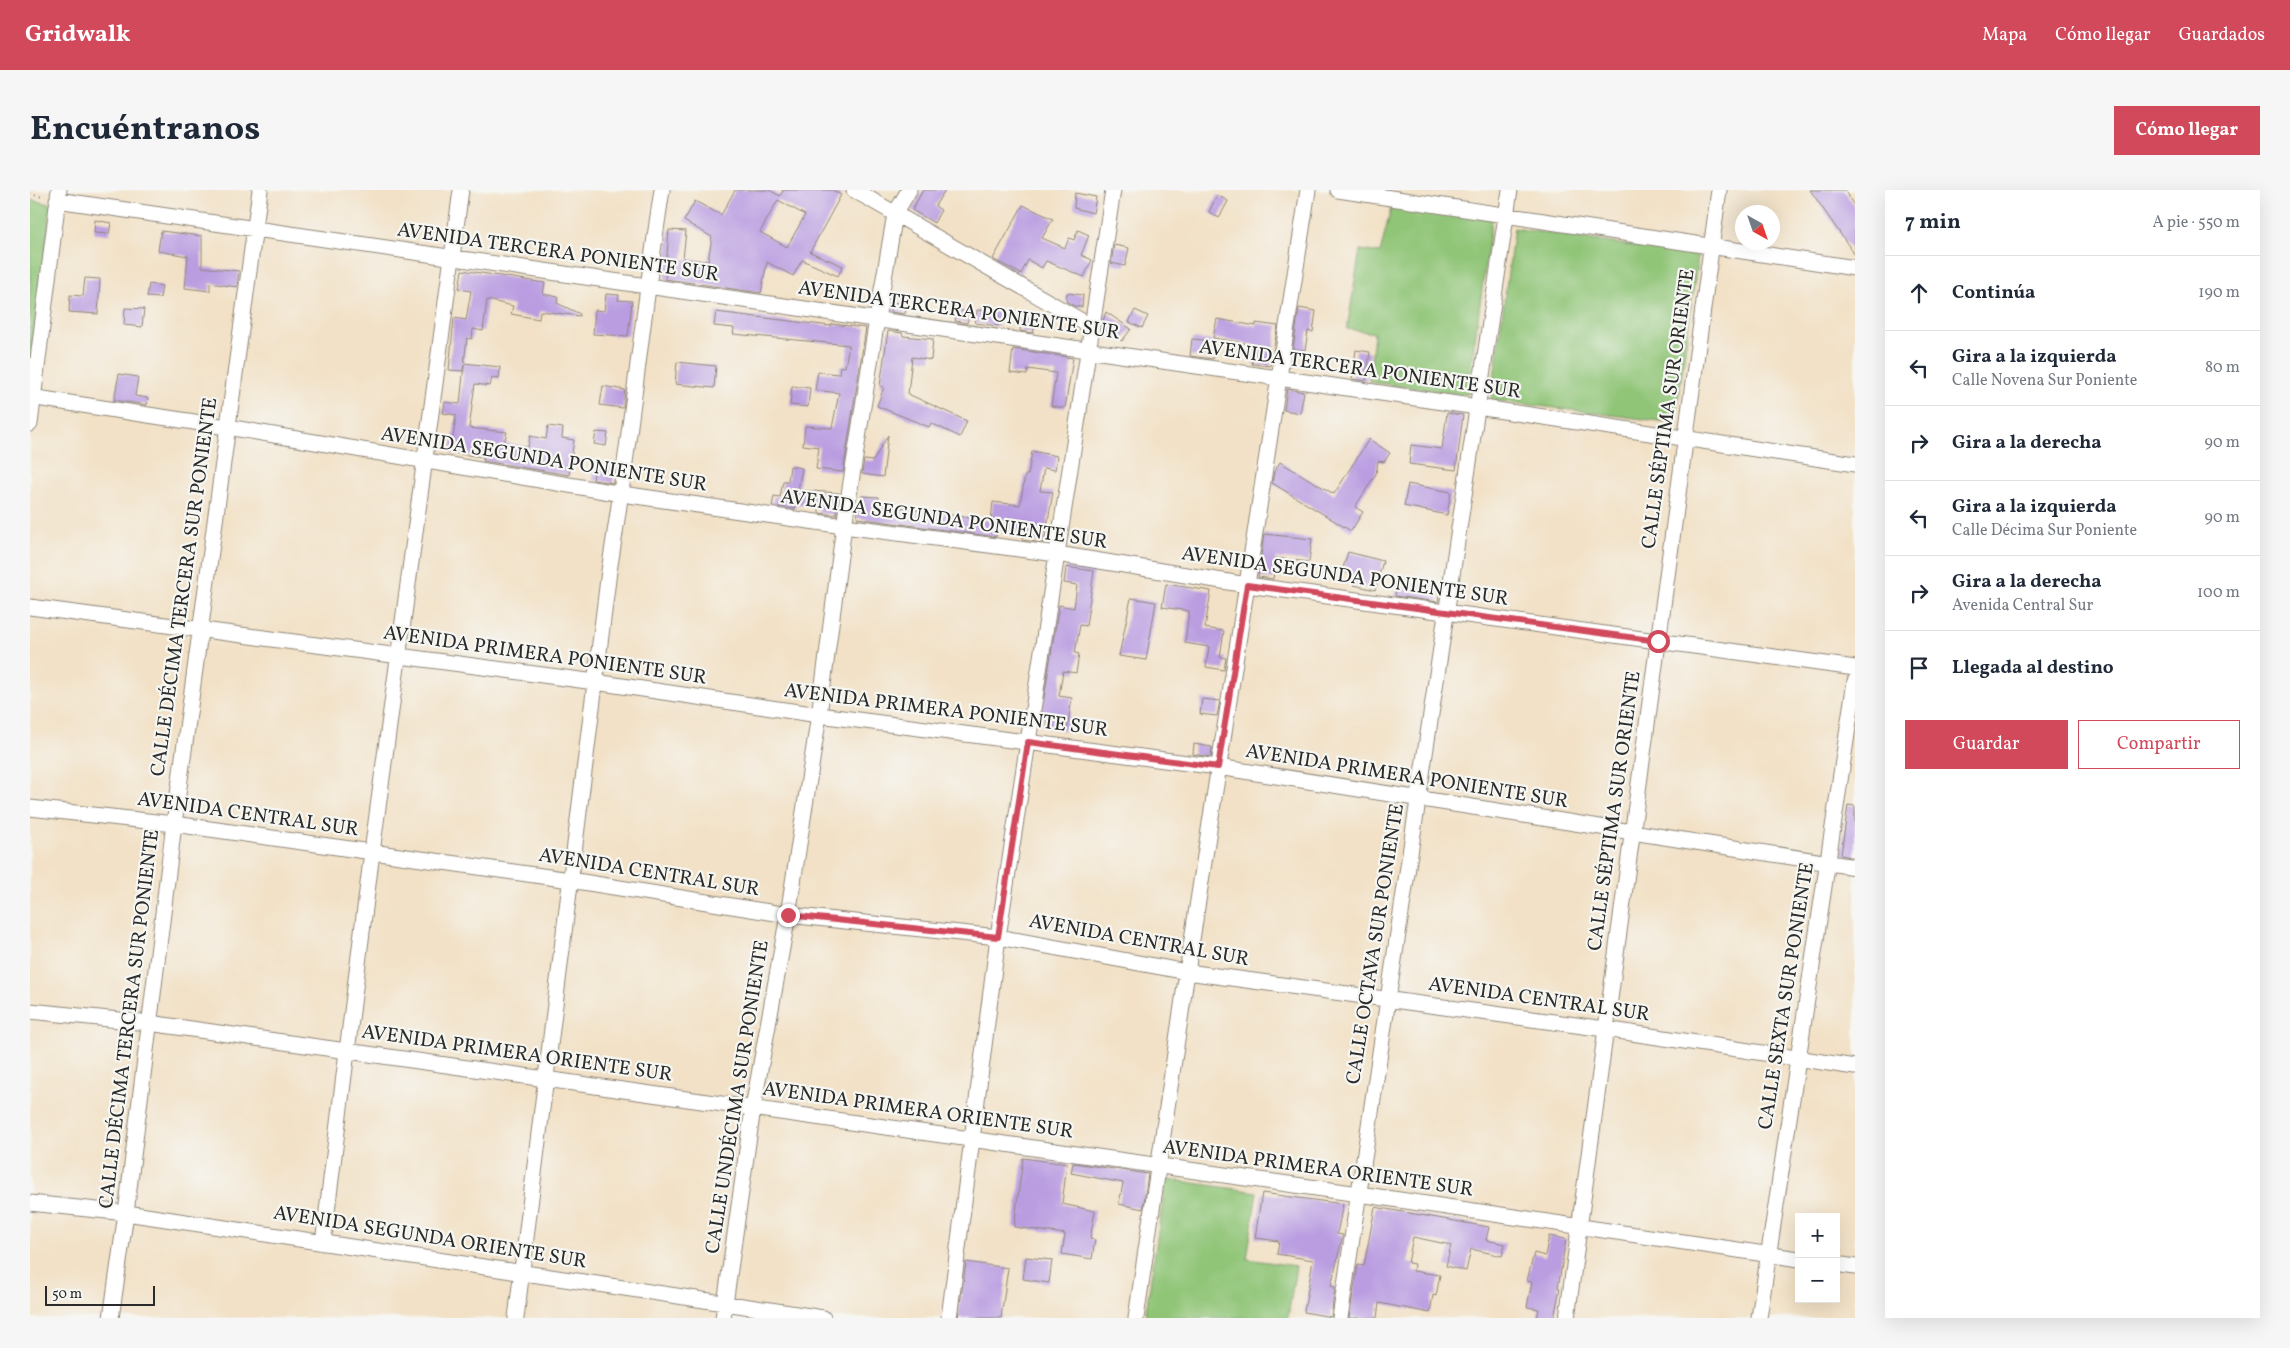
<!DOCTYPE html>
<html lang="es">
<head>
<meta charset="utf-8">
<style>
  body { margin:0; font-family:Vollkorn,serif; background:#f6f6f7; color:#1f2937 }
  .controls { position:absolute; right:15px; bottom:15px; display:grid; overflow:hidden; border-radius:0px; box-shadow:0 5px 20px #0002 }
  .controls button { width:45px; height:45px; display:grid; place-items:center; padding:0; border:0; border-bottom:1px solid #e0e1e3; background:#fff; color:#1f2937; font:25px sans-serif }
  .compass { position:absolute; left:1705px; top:15px; width:45px; height:45px; border-radius:50%; background:#fff; box-shadow:0 5px 20px #0002; rotate:140deg }
  .scale { position:absolute; left:15px; bottom:12px; width:110px; box-sizing:border-box; padding-left:5px; border:2px solid #2b2b2b; border-top:0; font-size:14px; line-height:18px; white-space:nowrap; color:#2b2b2b; -webkit-text-stroke:4px #f6f6f2; paint-order:stroke }
  .stop { position:absolute; width:15px; height:15px; margin:-11px; border:4px solid #d1495b; border-radius:50%; background:#fff }
  .stop.end { background:#d1495b; border-color:#fff; box-shadow:0 1px 5px #0008 }
  .list { margin:0; padding:0; list-style:none }
  h2 { display:flex; justify-content:space-between; align-items:center; height:65px; margin:0; padding:0 20px; font-size:21px }
  h2 small { font-size:16px; font-weight:400; color:#747a83 }
  .list li { display:grid; grid-template-columns:32px 1fr auto; gap:15px; align-items:center; box-sizing:border-box; height:75px; padding:0 20px; border-top:1px solid #e0e1e3 }
  .list b { display:block; font-size:19px; white-space:nowrap }
  .list p { margin:0; font-size:16px; white-space:nowrap; color:#747a83 }
  .list em { font-size:16px; font-style:normal; color:#747a83 }
  .actions { display:flex; gap:10px; padding:15px 20px }
  .actions a { flex:1; padding:11px 0; border:1px solid #d1495b; border-radius:0px; text-align:center; font-size:18px; color:#d1495b }
  .actions .main { background:#d1495b; color:#fff }
  .icon { flex:none; width:28px; height:28px; fill:none; stroke:currentColor; stroke-width:2; stroke-linecap:round; stroke-linejoin:round }
  .map { position:relative; flex:none; width:1825px; height:1128px; overflow:hidden; border-radius:0px }
  header { display:flex; align-items:center; gap:30px; box-sizing:border-box; height:70px; padding:0 25px; background:#d1495b; color:#fff }
  header strong { font-size:24px }
  nav { display:flex; gap:28px; margin-inline-start:auto; font-size:18px }
  .intro { display:flex; align-items:center; justify-content:space-between; box-sizing:border-box; height:120px; padding:0 30px }
  h1 { margin:0; font-size:35px }
  .button { padding:12px 22px; border-radius:0px; background:#d1495b; color:#fff; font-size:18px; font-weight:700 }
  main { display:flex; gap:30px; padding:0 30px }
  aside { flex:1; background:#fff; border-radius:0px; box-shadow:0 5px 20px #0002 }
  .map>svg:first-child { display:block }
  .green { fill:#90c577; stroke:#5e7851 }
  .building { fill:#ba9de1; fill-rule:evenodd }
  .lines { fill:none; stroke-linecap:round; stroke-linejoin:round }
  .minor-casing { stroke:#8e8678; stroke-width:17 }
  .path { stroke:#8e8678; stroke-width:2.5; stroke-dasharray:1 4; stroke-linecap:butt }
  .minor { stroke:#fff; stroke-width:15 }
  .route { stroke:#d1495b; stroke-width:6 }
  .labels { text-anchor:middle; dominant-baseline:central; stroke-width:4.5; stroke-linejoin:round; paint-order:stroke }
  .street-label { font-size:20px; fill:#2b2b2b; stroke:#f6f6f2 }
</style>
</head>
<body>
<header>
<strong>Gridwalk</strong>
<nav><a>Mapa</a><a>Cómo llegar</a><a>Guardados</a></nav>
</header>
<div class="intro"><h1>Encuéntranos</h1><a class="button">Cómo llegar</a></div>
<main>
<div class="map">
<svg width="1825" height="1128" viewBox="0 0 1825 1128">
  <rect width="100%" height="100%" fill="#f6f6f2"/>
  <filter id="ink" filterUnits="userSpaceOnUse"><feTurbulence type="fractalNoise" baseFrequency=".02" numOctaves="2"/><feDisplacementMap in="SourceGraphic" scale="10" xChannelSelector="R" yChannelSelector="G"/><feConvolveMatrix kernelMatrix="1 2 1 2 8 2 1 2 1" color-interpolation-filters="sRGB"/></filter>
  <filter id="wash" filterUnits="userSpaceOnUse"><feTurbulence type="fractalNoise" baseFrequency=".0096" numOctaves="4" result="noise"/><feDisplacementMap in="SourceGraphic" scale="20" xChannelSelector="R" yChannelSelector="G"/><feGaussianBlur stdDeviation="1.12" result="paint"/><feColorMatrix in="noise" values="0 0 0 0 0 0 0 0 0 0 0 0 0 0 0 0 0 1.4 0 .05"/><feComposite in="paint" operator="in"/></filter>
  <g filter="url(#wash)">
    <rect width="100%" height="100%" fill="#f2e1c6"/>
    <path class="green" d="M0,10L21,14L0,192Z
      M1362,14L1462,29L1437,205L1339,192L1344,143L1317,139L1330,60L1350,63Z
      M1484,38L1668,66L1645,233L1461,210Z
      M1136,989L1227,1002L1217,1069L1266,1076L1258,1128H1115Z"/>
    <g id="blocks">
      <path class="building" d="M705,0H739L750,6L753,0H802L811,5L780,62L813,76L808,86L772,70L763,86L737,72L731,103L635,89L639,40L656,41L653,69L678,71L682,47L654,31L665,11L691,25ZM748,10L775,25L757,57L730,42Z
        M893,0H915L905,16L911,20L904,33L882,20Z
        M1780,0H1814L1825,17V65Z
        M1045,3L1066,7L1063,23L1044,18Z
        M1187,5L1198,11L1189,28L1179,22Z
        M993,15L1023,29L1012,48L1035,58L1039,48L1044,50L1048,40L1059,45L1051,65L1062,70L1054,87L1016,71L1012,78L998,70L991,84L963,69Z
        M65,30L81,33L79,44L64,43Z
        M131,41L172,46V77L209,81L207,97L180,93V101L155,98L158,66L128,61Z
        M1084,55L1099,58L1095,76L1081,73Z
        M432,80L515,93L513,104L528,107L527,113L550,124V126L510,121L509,129L481,124L483,116L457,110L453,141L443,139L442,149L437,148L434,173L470,177L469,189L462,188L460,196L445,194L439,238L477,242L474,253L498,257L500,246L516,249L518,236L533,238L532,248L544,250L539,285L453,271L454,267L421,263L426,225L413,223L415,212L430,214L434,175L433,181L419,180L424,128L436,130L441,101L429,99Z
        M55,88L70,89L68,124L39,122L40,105L53,106Z
        M119,94L132,96L130,108L117,107Z
        M1037,103L1053,105L1052,117L1044,116L1036,111Z
        M576,104L589,105L588,110L602,111L598,146L563,144L565,120L574,121Z
        M862,112L877,114L875,124L861,122Z
        M95,118L114,119L112,137L94,135Z
        M1269,118L1286,121L1283,142L1278,141L1275,160L1263,159Z
        M927,120L940,122L937,133L925,131Z
        M947,120L969,122L968,136L945,133Z
        M1105,120L1118,126L1112,138L1099,132Z
        M686,122L801,136L802,134L836,138L813,282L786,279L789,257L773,255L775,236L802,238L809,203L785,200L788,182L809,184L810,176L815,177L819,155L703,144L704,138L684,136Z
        M1076,122L1101,139L1092,151L1071,137Z
        M992,128L1006,130L1003,143L990,141Z
        M1187,129L1226,136V133L1248,136L1240,176L1222,174L1225,155L1183,148Z
        M858,141L872,143L873,146L903,149L901,170L882,167L878,204L937,231L930,247L901,233L899,237L847,216L854,197L850,196Z
        M1162,149L1185,151L1183,169L1160,166Z
        M983,159L1043,168L1035,218L1021,216L1026,183L998,179L997,185L980,183Z
        M1326,160L1340,162L1336,191L1322,189Z
        M647,172L686,176L684,198L645,194Z
        M89,184L108,187L105,206L118,208L117,215L84,210Z
        M573,196L595,200L593,218L570,215Z
        M762,196L780,198L778,217L760,215Z
        M1257,199L1274,202L1270,223L1254,220Z
        M1417,223L1433,225L1426,280L1379,274L1381,255L1412,259Z
        M566,242L578,243L576,256L564,254Z
        M858,245L853,287L832,284L834,270L843,271Z
        M1339,249L1360,263L1354,272L1348,271L1346,284L1325,317L1333,322L1321,341L1242,293L1244,282L1250,272L1304,304Z
        M1002,261L1027,266L1025,280L1014,278L1010,301L1023,302L1014,353L992,350L993,342L967,339L966,347L827,328L831,306L849,307L848,314L961,331L963,312L990,315L995,285H998Z
        M565,276L585,279L583,293L563,290Z
        M760,276L772,278L768,300L809,303L806,325L789,323V316L766,314L765,319L742,316L744,306L750,307L753,291H758Z
        M1378,294L1421,302L1417,325L1374,316Z
        M1234,344L1282,349L1279,372L1246,368L1243,389L1228,387Z
        M1318,362L1353,371L1345,400L1324,395L1327,385L1312,381Z
        M1036,377L1064,381L1056,436L1050,435L1045,463L1049,464L1046,483L1033,481L1029,506L1042,508L1037,541L1017,538L1018,528L1011,527L1029,415L1044,418L1047,395L1034,393Z
        M1367,389L1410,395L1408,412L1365,406Z
        M1136,394L1181,401L1175,438L1194,441L1190,467L1196,468L1194,480L1176,477L1179,457L1155,453L1159,421L1132,417Z
        M1101,408L1126,412L1116,470L1089,466Z
        M1172,509L1190,511L1187,526L1170,524Z
        M1164,554L1182,557L1181,567L1163,564Z
        M1818,615L1825,616V668L1811,665Z
        M993,968L1037,974L1032,1014L1065,1021L1060,1049L1065,1050L1062,1069L1032,1064L1035,1044L984,1037Z
        M1043,973L1118,984L1113,1019L1089,1014L1093,993L1041,983Z
        M1232,1003L1313,1014L1307,1044L1313,1045L1301,1096L1305,1097L1301,1127L1274,1122L1283,1070L1247,1064L1249,1051L1225,1048Z
        M1345,1017L1459,1037L1456,1050L1475,1054L1472,1066L1441,1059L1436,1081L1416,1076L1421,1055L1383,1047L1378,1073L1384,1074L1383,1081L1410,1085L1406,1106L1403,1105L1400,1123L1349,1113L1347,1128H1319L1328,1075L1334,1076Z
        M1519,1046L1536,1049L1528,1098H1530L1524,1128H1507L1509,1119L1497,1117L1502,1092L1497,1091L1504,1063L1515,1066Z
        M996,1067L1022,1070L1019,1093L993,1089Z
        M936,1072L978,1078L971,1128H928Z"/>
    </g>
  </g>
  <g filter="url(#ink)">
    <use href="#blocks" fill-opacity="0" stroke="#8e8678" stroke-width="1"/>
    <g class="lines">
      <g class="minor-casing">
        <path id="minor" d="M824,0L1062,137
          M1308,0L1825,78
          M27,10L1447,217L1825,274
          M0,207L197,237L592,304L814,336L1027,364L1217,395L1825,478
          M0,234L29,0
          M0,417L565,492L789,525L1188,577L1825,677
          M0,618L144,634L540,690L758,725L968,747L1157,782L1575,839L1825,877
          M0,821L119,833L1329,1004L1769,1069
          M0,1013L96,1023L793,1128
          M293,1053L342,662L431,0
          M1806,1074L1825,1077
          M81,1128L96,1023L144,634L230,0
          M486,1128L579,381C600,254 612,127 632,0
          M693,1128L723,918L758,725L789,525L814,336L847,129L865,24L879,0
          M919,1128L968,747L1083,0
          M1106,1128L1157,782L1278,0
          M1310,1128L1480,0
          M1537,1128L1689,0
          M1729,1128L1825,491"/>
      </g>
      <path class="path" d="M0,4L13,7"/>
      <use href="#minor" class="minor"/>
    </g>
  </g>
  <g class="lines" filter="url(#ink)">
    <path class="route" d="M758,725L968,747L998,552L1188,577L1217,395L1628,451"/>
  </g>
  <g class="labels">
    <g class="street-label">
      <text transform="translate(528 63) rotate(8)">AVENIDA TERCERA PONIENTE SUR</text>
      <text transform="translate(929 121) rotate(8)">AVENIDA TERCERA PONIENTE SUR</text>
      <text transform="translate(1330 180) rotate(8)">AVENIDA TERCERA PONIENTE SUR</text>
      <text transform="translate(1639 219) rotate(-82)">CALLE SÉPTIMA SUR ORIENTE</text>
      <text transform="translate(514 270) rotate(9)">AVENIDA SEGUNDA PONIENTE SUR</text>
      <text transform="translate(914 330) rotate(8)">AVENIDA SEGUNDA PONIENTE SUR</text>
      <text transform="translate(1315 387) rotate(8)">AVENIDA SEGUNDA PONIENTE SUR</text>
      <text transform="translate(155 397) rotate(-82)">CALLE DÉCIMA TERCERA SUR PONIENTE</text>
      <text transform="translate(515 466) rotate(8)">AVENIDA PRIMERA PONIENTE SUR</text>
      <text transform="translate(916 521) rotate(7)">AVENIDA PRIMERA PONIENTE SUR</text>
      <text transform="translate(1377 587) rotate(9)">AVENIDA PRIMERA PONIENTE SUR</text>
      <text transform="translate(1585 621) rotate(-82)">CALLE SÉPTIMA SUR ORIENTE</text>
      <text transform="translate(218 625) rotate(8)">AVENIDA CENTRAL SUR</text>
      <text transform="translate(619 683) rotate(9)">AVENIDA CENTRAL SUR</text>
      <text transform="translate(1109 751) rotate(10)">AVENIDA CENTRAL SUR</text>
      <text transform="translate(1346 754) rotate(-81)">CALLE OCTAVA SUR PONIENTE</text>
      <text transform="translate(1757 806) rotate(-81)">CALLE SEXTA SUR PONIENTE</text>
      <text transform="translate(1509 810) rotate(8)">AVENIDA CENTRAL SUR</text>
      <text transform="translate(100 829) rotate(-83)">CALLE DÉCIMA TERCERA SUR PONIENTE</text>
      <text transform="translate(487 864) rotate(8)">AVENIDA PRIMERA ORIENTE SUR</text>
      <text transform="translate(708 907) rotate(-81)">CALLE UNDÉCIMA SUR PONIENTE</text>
      <text transform="translate(888 921) rotate(8)">AVENIDA PRIMERA ORIENTE SUR</text>
      <text transform="translate(1288 979) rotate(8)">AVENIDA PRIMERA ORIENTE SUR</text>
      <text transform="translate(400 1048) rotate(9)">AVENIDA SEGUNDA ORIENTE SUR</text>
    </g>
  </g>
</svg>
<div class="controls">
<button>+</button>
<button>−</button>
</div>
<svg class="compass" viewBox="-18 -18 36 36"><path d="M0-13l5 13h-10z" fill="#e53935"/><path d="M0 13l5-13h-10z" fill="#747a83"/></svg>
<div class="scale">50 m</div>
<div class="stop" style="left:1628px;top:451px"></div>
<div class="stop end" style="left:758px;top:725px"></div>
</div>
<aside>
<h2>7 min<small>A pie · 550 m</small></h2>
<ul class="list">
<li><svg class="icon" aria-label="ahead" viewBox="0 0 24 24"><path d="M12 20V5M6 11l6-6 6 6"/></svg><div><b>Continúa</b></div><em>190 m</em></li>
<li><svg class="icon" aria-label="left" viewBox="0 0 24 24"><path d="M17 20v-9H6M10 6l-5 5 5 5"/></svg><div><b>Gira a la izquierda</b><p>Calle Novena Sur Poniente</p></div><em>80 m</em></li>
<li><svg class="icon" aria-label="right" viewBox="0 0 24 24"><path d="M7 20v-9h11M14 6l5 5-5 5"/></svg><div><b>Gira a la derecha</b></div><em>90 m</em></li>
<li><svg class="icon" aria-label="left" viewBox="0 0 24 24"><path d="M17 20v-9H6M10 6l-5 5 5 5"/></svg><div><b>Gira a la izquierda</b><p>Calle Décima Sur Poniente</p></div><em>90 m</em></li>
<li><svg class="icon" aria-label="right" viewBox="0 0 24 24"><path d="M7 20v-9h11M14 6l5 5-5 5"/></svg><div><b>Gira a la derecha</b><p>Avenida Central Sur</p></div><em>100 m</em></li>
<li><svg class="icon" aria-label="arrive" viewBox="0 0 24 24"><path d="M6 21V4h12l-3 4 3 4H6"/></svg><div><b>Llegada al destino</b></div></li>
</ul>
<div class="actions"><a class="main">Guardar</a><a>Compartir</a></div>
</aside>
</main>
</body>
</html>
